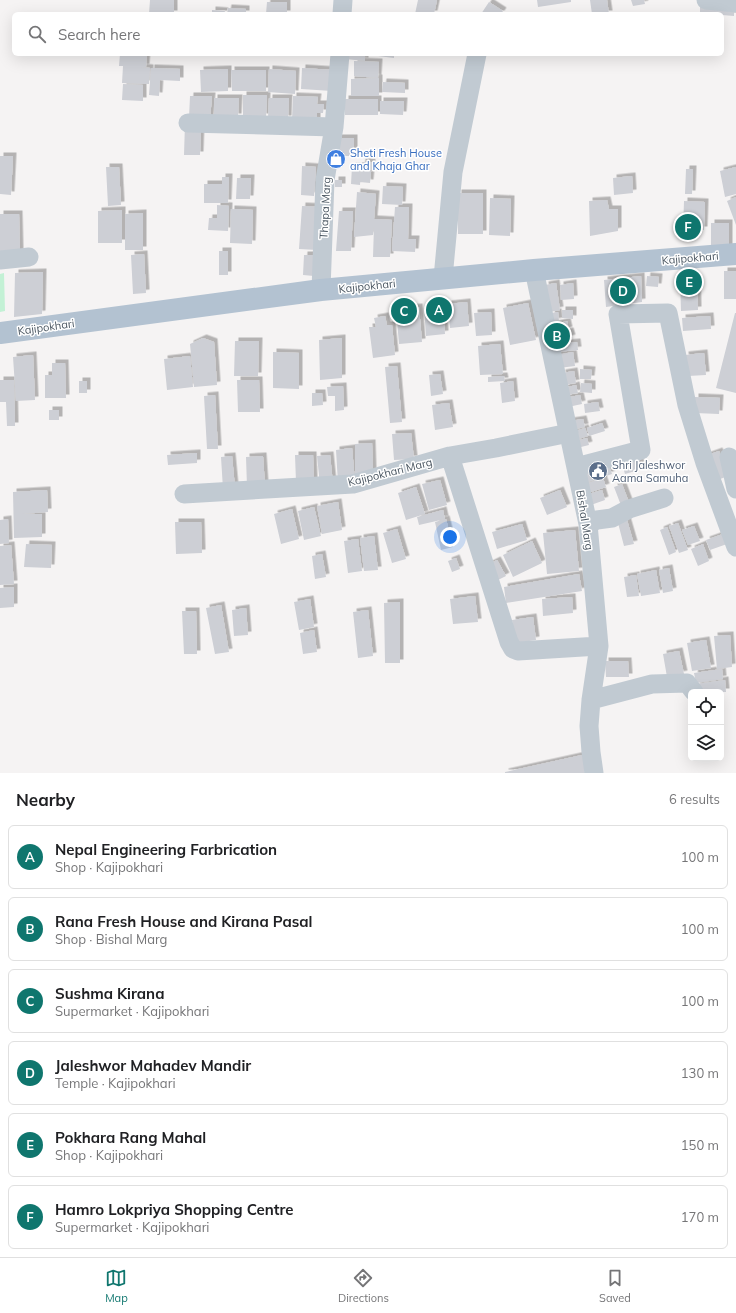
<!DOCTYPE html>
<html lang="en">
<head>
<meta charset="utf-8">
<style>
  body { margin:0; font-family:Mulish,sans-serif; background:#f6f6f6; color:#202124 }
  .controls { position:absolute; right:12px; bottom:12px; display:grid; overflow:hidden; border-radius:6px; box-shadow:0 4px 16px #0002 }
  .controls button { width:36px; height:36px; display:grid; place-items:center; padding:0; border:0; border-bottom:1px solid #e0e0e0; background:#fff; color:#202124; font:20px sans-serif }
  .you { position:absolute; left:450px; top:537px; width:14px; height:14px; margin:-10px; border:3px solid #fff; border-radius:50%; background:#1a73e8; box-shadow:0 0 0 6px #1a73e833 }
  .badge { display:grid; place-items:center; width:26px; height:26px; border-radius:50%; background:#0f766e; color:#fff; font-size:13px; font-weight:700 }
  .pin { position:absolute; translate:-50% -50%; border:2px solid #fff; box-shadow:0 1px 4px #0006 }
  .list { margin:0; padding:0; list-style:none }
  h2 { display:flex; justify-content:space-between; align-items:center; height:52px; margin:0; padding:0 16px; font-size:17px }
  h2 small { font-size:13px; font-weight:400; color:#757577 }
  .list li { display:grid; grid-template-columns:26px 1fr auto; gap:12px; align-items:center; box-sizing:border-box; height:64px; margin:0 8px 8px; padding:0 8px; border:1px solid #e0e0e0; border-radius:6px }
  .list b { display:block; font-size:15px; white-space:nowrap }
  .list p { margin:0; font-size:13px; white-space:nowrap; color:#757577 }
  .list em { font-size:13px; font-style:normal; color:#757577 }
  .icon { flex:none; width:22px; height:22px; fill:none; stroke:currentColor; stroke-width:2; stroke-linecap:round; stroke-linejoin:round }
  .map { position:relative; flex:none; width:736px; height:773px; overflow:hidden }
  .search { position:absolute; background:#fff; box-shadow:0 4px 16px #0002; left:12px; right:12px; top:12px; height:44px; display:flex; align-items:center; gap:10px; box-sizing:border-box; padding:0 14px; border-radius:6px; color:#757577; font-size:15px }
  .sheet { height:484px; background:#fff }
  nav { display:flex; justify-content:space-around; align-items:center; box-sizing:border-box; height:56px; border-top:1px solid #e0e0e0; background:#fff; font-size:11px; color:#757577 }
  nav a { display:grid; justify-items:center; gap:2px }
  nav .on { color:#0f766e }
  .map>svg:first-child { display:block }
  .pitch { fill:#c3f1d5 }
  .building { fill:#cdcfd5; filter:url(#shadow) }
  .lines { fill:none; stroke-linecap:round; stroke-linejoin:round }
  .minor { stroke:#c1cad2; stroke-width:19 }
  .major { stroke:#b3c2d1; stroke-width:22 }
  .labels { text-anchor:middle; dominant-baseline:central; stroke-width:3; stroke-linejoin:round; paint-order:stroke }
  .shop-label { font-size:11px; fill:#366cbe; stroke:#fff; text-anchor:start }
  .street-label { font-size:11px; fill:#4a5661; stroke:#fff }
  .service-label { font-size:11px; fill:#4e5e75; stroke:#fff; text-anchor:start }
</style>
</head>
<body>
<div class="map">
<svg width="736" height="773" viewBox="0 0 736 773">
  <defs>
    <filter id="shadow"><feDropShadow dx="3.5" dy="-3.5" stdDeviation="0" flood-color="#0004"/></filter>
  </defs>
  <rect width="100%" height="100%" fill="#f5f3f3"/>
  <path class="pitch" d="M4,273L5,311L0,312V274Z"/>
  <path class="building" d="M150,0H174V14H149Z
    M418,0H437L434,14H415Z
    M537,0H571V2L538,7Z
    M590,0H607L609,14H592Z
    M631,0H644L645,4L633,6Z
    M267,2H287V14H266Z
    M489,2L503,11L501,14H481Z
    M700,5L734,6V16L722,15V14H700Z
    M228,8L246,9V14H227Z
    M212,10L225,11L224,14H212Z
    M120,54H147L146,67H141L150,68L149,84L122,83L123,66H119Z
    M345,54H365V61L345,59Z
    M370,54H394V58L370,55Z
    M354,61L379,62L378,78L354,76Z
    M151,68L180,69V81L160,80L159,96L149,95Z
    M302,68L333,70L332,91L301,89Z
    M228,69V91L201,92L200,70Z
    M269,69L296,71L295,94L268,92Z
    M231,70H266V91H232Z
    M379,78V96H351V79Z
    M383,82L405,83V93L382,92Z
    M123,84L143,85V101L122,100Z
    M243,95H267L266,117L243,116Z
    M190,96H212L210,119L189,118Z
    M293,96L318,97L317,104H324L323,113H317V121L292,120Z
    M214,98H239L238,117L214,116Z
    M269,98H289L288,119L268,118Z
    M345,99H378V115H345Z
    M380,101H404L403,115L380,114Z
    M185,123L201,124L200,155H184Z
    M338,138H354V156H338Z
    M0,156H13L11,195L0,194Z
    M362,162H372L370,183L360,182Z
    M302,166L316,167L314,196L301,195Z
    M352,166L361,167L360,185L351,184Z
    M106,167H119L121,205L108,206Z
    M736,167V194L725,197L720,171Z
    M686,169H693L692,194H685Z
    M632,176L633,193L614,195L613,178Z
    M222,177H229L228,203H204V184H222Z
    M237,178H251L250,199H236Z
    M335,180H342V187H335Z
    M383,186L403,187L402,205L382,204Z
    M357,192L376,194L374,219L392,220L390,257H373L374,226L373,235L354,237Z
    M458,193H483V234H458Z
    M736,197V225L727,201Z
    M490,198L511,199L510,236L489,235Z
    M607,200L609,209H618V231L590,236L589,201Z
    M684,201L705,202L704,230H683Z
    M217,205L229,206L228,231L208,230L209,218H217Z
    M302,206L321,207L317,250L299,249Z
    M395,207H409L408,239H416L415,252L392,251Z
    M231,209L253,210L252,244L230,243Z
    M122,210V243H98V211Z
    M339,211H353L351,251H336Z
    M143,213V250H125V214Z
    M0,214H19L20,254L0,255Z
    M711,223H729V248H711Z
    M219,251H228V275H219Z
    M144,254L146,293L133,294L131,255Z
    M304,255H314V276L303,275Z
    M724,271H736V299H724Z
    M43,272L42,314L14,317L15,273Z
    M641,276L642,302L606,307L604,280Z
    M647,276L659,277L658,287L646,286Z
    M697,278L698,310L681,311L680,279Z
    M556,283L560,310L550,312L545,285Z
    M573,283L574,299L561,300L560,285Z
    M467,302L469,326L450,328L448,304Z
    M528,303L536,340L510,345L503,308Z
    M419,307L422,342L399,344L396,309Z
    M443,307L445,334L426,336L424,308Z
    M562,310H573V319L562,318Z
    M491,312L492,335L476,336L474,313Z
    M558,312L559,321L552,322L551,313Z
    M735,313H736V393L716,388Z
    M385,316L387,325H392L395,355L373,358L369,327H376L374,318Z
    M710,316L711,329L683,331L682,318Z
    M567,321L569,330L554,334L552,325Z
    M570,331L572,338L556,342L554,335Z
    M203,338L214,342L217,385L194,387L190,344Z
    M342,338V378L320,380L319,340Z
    M235,341H259L258,376H234Z
    M577,342L578,350L556,352L555,344Z
    M500,344L503,374L480,375L478,346Z
    M273,352L299,353V389L273,388Z
    M573,352L575,366L559,368L557,355Z
    M704,353L706,375L688,376L685,355Z
    M33,355L35,400L16,401L13,357Z
    M190,356L193,387L167,390L164,359Z
    M52,363H65L66,398H45V375H52Z
    M397,366L402,422L390,423L385,367Z
    M580,369L592,370L591,379H580Z
    M574,371L576,383L564,385L562,373Z
    M440,374L443,394L431,396L429,375Z
    M504,376L505,381L488,382V377Z
    M0,380H14L15,426H7L6,402H0Z
    M237,380H259L260,412H238Z
    M79,381H87V393H79Z
    M513,381L515,401L502,403L500,383Z
    M581,383L592,384V393L580,392Z
    M576,385L578,393L566,395L564,388Z
    M343,386L344,410L335,411V396H328L327,387Z
    M312,393H322L323,405L312,406Z
    M215,395L218,449H207L204,396Z
    M580,395L582,404L568,407L565,398Z
    M695,397L720,398L719,414L695,413Z
    M598,402L600,411L585,413L584,404Z
    M449,403L453,427L435,430L432,405Z
    M49,410H59V420H49Z
    M583,419L585,427L571,430L570,421Z
    M602,423L605,431L589,436L587,428Z
    M585,428L588,436L575,440L572,432Z
    M411,433L414,459L394,460L392,434Z
    M587,438L589,445L577,448L575,441Z
    M372,443L373,473L355,474V444Z
    M352,448L355,481L338,483L336,450Z
    M719,451L728,476L715,481L705,456Z
    M637,452L642,469L625,474L620,457Z
    M197,453V463L168,465L167,455Z
    M295,455H313L314,482H296Z
    M330,455L333,484L320,485L317,456Z
    M232,456L235,488L223,489L221,457Z
    M263,456L265,486L247,487L246,457Z
    M607,460L612,474L588,482L584,468Z
    M603,478L606,487L585,494L582,485Z
    M440,480L447,505L429,510L422,484Z
    M622,484L630,505L622,508L614,487Z
    M416,487L425,514L406,520L398,493Z
    M47,490L48,512L22,514H42V537L14,538L13,492Z
    M560,490L567,507L547,515L540,498Z
    M602,490L605,500L588,506L585,495Z
    M338,502L342,530L322,534L317,506Z
    M314,507L321,536L304,540L298,511Z
    M292,509L299,539L281,544L274,514Z
    M443,510L445,519L419,525L417,517Z
    M8,519L9,543L0,544V520Z
    M446,519L453,547L441,550L435,522Z
    M627,520L634,544L624,546L618,523Z
    M175,522H201L202,553L176,554Z
    M678,523L688,550L679,553L669,526Z
    M522,524L527,540L497,549L492,532Z
    M694,526L700,541L688,545L682,530Z
    M667,527L676,552L669,555L660,530Z
    M397,529L406,559L392,563L383,533Z
    M575,530L579,571L547,574L543,533Z
    M723,534L727,544L710,550L706,540Z
    M374,536L378,570L364,571L360,538Z
    M358,539L362,571L348,573L344,541Z
    M532,541L542,563L513,577L503,555Z
    M26,544L52,545L51,568L24,567Z
    M703,544L709,561L698,566L691,549Z
    M11,545L14,584L0,585V546Z
    M322,554L326,577L315,579L312,556Z
    M456,558L460,569L452,572L448,561Z
    M497,560L506,576L496,581L487,565Z
    M669,568L673,591L663,593L659,570Z
    M656,570L660,593L641,596L637,574Z
    M579,574L582,591L506,603L504,587Z
    M636,575L639,596L627,597L624,577Z
    M14,587V607L0,608V588Z
    M475,596L478,622L453,624L450,599Z
    M572,597L573,613L543,616L542,599Z
    M310,599L314,627L299,630L294,602Z
    M400,602V663H385L384,603Z
    M221,605L229,652L215,654L206,608Z
    M246,608L248,635L234,636L232,610Z
    M368,610L373,656L358,658L353,612Z
    M182,611H196L197,654H184Z
    M533,617L536,640L515,643L512,620Z
    M314,630L317,652L303,654L300,633Z
    M730,635L732,667L717,669L714,636Z
    M706,640L711,668L692,671L687,643Z
    M679,651L684,674L667,677L663,654Z
    M605,661H628L629,677H606Z
    M722,669L723,679L696,683L694,673Z
    M725,680L726,692H697L696,684Z
    M582,755L585,773H505V772Z"/>
  <g class="lines">
    <path class="minor" d="M706,0L736,3
      M342,14L343,0
      M188,123L334,127
      M0,260L29,257
      M534,270L588,524L599,646L591,700L589,726L591,752L594,773
      M443,278L453,172L477,54
      M321,290L325,180L334,127L340,54
      M450,456L509,642L513,649L518,651L599,646
      M729,457L736,489
      M576,467L641,450L618,314L668,313L687,405L705,463L736,547
      M184,494L353,484L450,456L496,448L569,433
      M588,524L597,520L612,518L629,509L664,498
      M591,700L652,684L687,683L694,692"/>
    <path class="major" d="M0,333L321,290L534,270L736,254"/>
  </g>
  <defs>
    <g id="shop-disc" transform="scale(1)"><circle r="9.5" fill="#3f7fe0" stroke="#fff"/><path d="M-5-2.5h2.3a2.7 3.5 0 0 1 5.4 0H5L5.5 6h-11ZM-1.5-2.5h3a1.5 2.3 0 0 0-3 0Z" fill="#fff"/></g>
    <g id="civic-disc" transform="scale(1)"><circle r="9.5" fill="#5c6f8a" stroke="#fff"/><path d="M-.6-6.5H3V-4.5H.6V-3L4-1V1h2V6H-6V1h2V-1L-.6-3ZM-1.2 2.5V6h2.4V2.5Z" fill="#fff"/></g>
  </defs>
  <g fill-rule="evenodd">
    <use href="#shop-disc" x="336" y="159"/>
    <use href="#civic-disc" x="598" y="471"/>
  </g>
  <g class="labels">
    <g class="shop-label">
      <text x="350" y="153">Sheti Fresh House<tspan x="350" dy="13">and Khaja Ghar</tspan></text>
    </g>
    <g class="street-label">
      <text transform="translate(325 208) rotate(-87)">Thapa Marg</text>
      <text transform="translate(690 258) rotate(-5)">Kajipokhari</text>
      <text transform="translate(367 286) rotate(-6)">Kajipokhari</text>
      <text transform="translate(46 327) rotate(-8)">Kajipokhari</text>
      <text transform="translate(390 472) rotate(-14)">Kajipokhari Marg</text>
      <text transform="translate(585 520) rotate(81)">Bishal Marg</text>
    </g>
    <g class="service-label">
      <text x="612" y="465">Shri Jaleshwor<tspan x="612" dy="13">Aama Samuha</tspan></text>
    </g>
  </g>
</svg>
<div class="controls">
<button><svg class="icon" aria-label="locate" viewBox="0 0 24 24"><circle cx="12" cy="12" r="6"/><path d="M12 2v4M12 18v4M2 12h4M18 12h4"/></svg></button>
<button><svg class="icon" aria-label="layers" viewBox="0 0 24 24"><path d="M12 4l9 5-9 5-9-5zM3 14l9 5 9-5"/></svg></button>
</div>
<div class="you"></div>
<div class="pin badge" style="left:439px;top:310px">A</div>
<div class="pin badge" style="left:557px;top:336px">B</div>
<div class="pin badge" style="left:404px;top:311px">C</div>
<div class="pin badge" style="left:623px;top:291px">D</div>
<div class="pin badge" style="left:689px;top:282px">E</div>
<div class="pin badge" style="left:688px;top:227px">F</div>
<div class="search"><svg class="icon" aria-label="search" viewBox="0 0 24 24"><circle cx="10" cy="10" r="6"/><path d="M15 15l6 6"/></svg>Search here</div>
</div>
<section class="sheet">
<h2>Nearby<small>6 results</small></h2>
<ul class="list">
<li><span class="badge">A</span><div><b>Nepal Engineering Farbrication</b><p>Shop · Kajipokhari</p></div><em>100 m</em></li>
<li><span class="badge">B</span><div><b>Rana Fresh House and Kirana Pasal</b><p>Shop · Bishal Marg</p></div><em>100 m</em></li>
<li><span class="badge">C</span><div><b>Sushma Kirana</b><p>Supermarket · Kajipokhari</p></div><em>100 m</em></li>
<li><span class="badge">D</span><div><b>Jaleshwor Mahadev Mandir</b><p>Temple · Kajipokhari</p></div><em>130 m</em></li>
<li><span class="badge">E</span><div><b>Pokhara Rang Mahal</b><p>Shop · Kajipokhari</p></div><em>150 m</em></li>
<li><span class="badge">F</span><div><b>Hamro Lokpriya Shopping Centre</b><p>Supermarket · Kajipokhari</p></div><em>170 m</em></li>
</ul>
</section>
<nav>
<a class="on"><svg class="icon" aria-label="map" viewBox="0 0 24 24"><path d="M3 6l6-2 6 2 6-2v14l-6 2-6-2-6 2zM9 4v14M15 6v14"/></svg>Map</a>
<a><svg class="icon" aria-label="directions" viewBox="0 0 24 24"><path d="M12 3l9 9-9 9-9-9zM9 14v-3h6M13 9l2 2-2 2"/></svg>Directions</a>
<a><svg class="icon" aria-label="saved" viewBox="0 0 24 24"><path d="M7 4h10v16l-5-4-5 4z"/></svg>Saved</a>
</nav>
</body>
</html>
